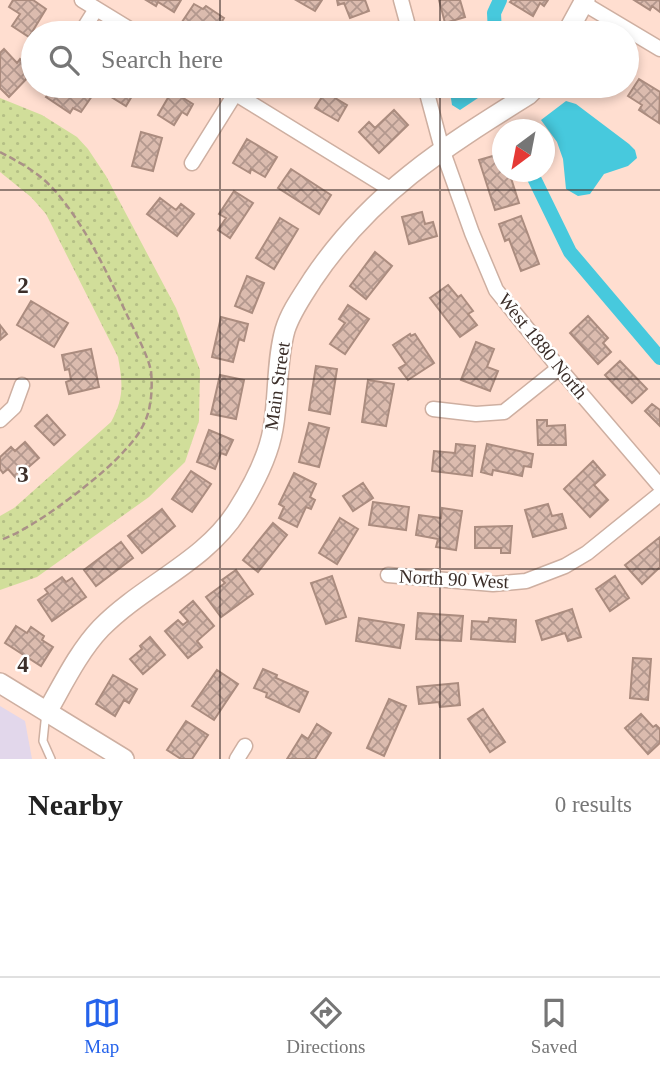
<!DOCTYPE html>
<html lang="en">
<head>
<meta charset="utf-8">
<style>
  body { margin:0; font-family:Georgia,serif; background:#f6f6f6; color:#222 }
  .compass { position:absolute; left:492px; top:119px; width:63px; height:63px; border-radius:50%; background:#fff; box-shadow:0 4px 10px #0003; rotate:212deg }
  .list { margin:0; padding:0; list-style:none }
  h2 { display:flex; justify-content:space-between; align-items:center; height:91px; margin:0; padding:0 28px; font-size:30px }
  h2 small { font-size:23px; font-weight:400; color:#767676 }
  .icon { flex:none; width:38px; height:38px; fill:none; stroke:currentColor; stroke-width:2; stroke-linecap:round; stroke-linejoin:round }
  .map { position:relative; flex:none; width:660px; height:759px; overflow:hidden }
  .search { position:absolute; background:#fff; box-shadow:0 4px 10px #0003; left:21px; right:21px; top:21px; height:77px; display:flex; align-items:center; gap:18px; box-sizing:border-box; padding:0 24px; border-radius:38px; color:#767676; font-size:26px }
  .sheet { height:217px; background:#fff }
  nav { display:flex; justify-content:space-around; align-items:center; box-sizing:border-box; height:98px; border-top:2px solid #e0e0e0; background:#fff; font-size:19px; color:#767676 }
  nav a { display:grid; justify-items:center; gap:4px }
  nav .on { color:#2563eb }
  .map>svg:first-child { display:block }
  .education { fill:#e2d7eb }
  .grass { fill:url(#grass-dots) }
  .water { fill:#47c9dd }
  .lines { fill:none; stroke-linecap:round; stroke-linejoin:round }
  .canal { stroke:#47c9dd; stroke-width:14 }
  .building { fill:url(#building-cross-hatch); stroke:#ab8c7f; stroke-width:2 }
  .lane-casing { stroke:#ceafa1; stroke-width:10 }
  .street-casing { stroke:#ceafa1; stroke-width:17 }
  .secondary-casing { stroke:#ceafa1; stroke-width:22 }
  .path { stroke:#aa9187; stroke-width:2.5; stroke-dasharray:7 3.5; stroke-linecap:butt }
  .lane { stroke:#fff; stroke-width:7 }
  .street { stroke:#fff; stroke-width:14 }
  .secondary { stroke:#fff; stroke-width:19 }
  .grid { fill:none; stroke:#3b2e29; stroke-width:2; stroke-opacity:0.55 }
  .labels { text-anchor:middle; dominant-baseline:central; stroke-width:5; stroke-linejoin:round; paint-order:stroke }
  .street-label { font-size:19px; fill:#3b2e29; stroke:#fff }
  .grid-label { font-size:23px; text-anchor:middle; font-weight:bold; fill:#3b2e29; stroke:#fff; stroke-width:5; stroke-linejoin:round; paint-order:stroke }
</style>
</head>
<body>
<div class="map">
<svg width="660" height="759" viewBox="0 0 660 759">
  <defs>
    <pattern id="grass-dots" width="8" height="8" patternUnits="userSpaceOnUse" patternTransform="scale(1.75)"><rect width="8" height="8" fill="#d1de9a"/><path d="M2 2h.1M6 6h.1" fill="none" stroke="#b4bf85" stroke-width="1.8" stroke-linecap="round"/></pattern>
    <pattern id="building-cross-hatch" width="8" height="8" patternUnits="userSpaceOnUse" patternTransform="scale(1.75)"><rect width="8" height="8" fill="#dbbbae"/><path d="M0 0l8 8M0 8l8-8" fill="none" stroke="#b3988e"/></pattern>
  </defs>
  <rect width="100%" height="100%" fill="#ffded0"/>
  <path class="education" d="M0,706L25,721L32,759H0Z"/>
  <path class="grass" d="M0,98L42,115L77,137L88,149L106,176L176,308L200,370L199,421L185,462L149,497L37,577L0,590V516L14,508L111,422C124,398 123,384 118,357L46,214L31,197L0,172Z"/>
  <path class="water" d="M449,86H496L460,110L452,105Z
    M566,101L576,104L629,144L635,150L637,158L628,166L604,174L590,194L578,196L566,189L563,159L557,142L541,120Z"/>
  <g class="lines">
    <path class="canal" d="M495,33L494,13L500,0
      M531,172L570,252L660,358"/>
  </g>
  <path class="building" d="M13,0H33L46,9L29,37L12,26L20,14L9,7Z
    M146,0H181L174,12L158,2L156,6Z
    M296,0H322L315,11Z
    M337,0H365L369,11L350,18L344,3L338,5Z
    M439,0H460L465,17L445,23Z
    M512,0H548L544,6L540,3L533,16L510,2Z
    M634,0H660V12L652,6L650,10Z
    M194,4L203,9L206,6L224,18L215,33H193L180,25Z
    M4,49L17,63L20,59L33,72L9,97L0,88V53Z
    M639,79L660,92L659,123L639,110L642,105L628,96Z
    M54,86H63L79,96L83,90L92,96L81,112L73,108L70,113L46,97Z
    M102,86H138L126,106L108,95L111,91Z
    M172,91L193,104L187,115L182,112L174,125L158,115Z
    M325,92L347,105L338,121L315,108Z
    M394,110L408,125L379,153L359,132L369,122L375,128Z
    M141,132L162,138L153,171L132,166Z
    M247,139L277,157L265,177L251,169L250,173L233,163Z
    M503,153V172H509L519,203L495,210L479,160Z
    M291,169L331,195L319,214L278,188Z
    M234,191L253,203L230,238L218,230L226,218L219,214Z
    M160,198L176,210L181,204L194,214L177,236L147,214Z
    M422,212L425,224L433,222L437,236L409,244L402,217Z
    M521,216L539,264L521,271L509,239L505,241L499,224Z
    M280,218L298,229L274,269L256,258Z
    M375,252L392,266L366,299L350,286Z
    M247,276L264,283L252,313L235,306Z
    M448,285L458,297L461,295L473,311L468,314L477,325L460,337L430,298Z
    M31,301L68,323L54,347L17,325Z
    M348,305L369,319L345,354L330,344L345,323L339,319Z
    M588,316L608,338L603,343L611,352L598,364L570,333Z
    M221,317L248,324L244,341L239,339L233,362L212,357Z
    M0,325L7,334L0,340Z
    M410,334L411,336L415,334L434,363L408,380L399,368L406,364L393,345Z
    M476,342L494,349L487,367L498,371L490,391L461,380Z
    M91,349L99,387L69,394L66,382L71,380L69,369L65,370L62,355Z
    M620,361L647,389L632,403L605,375Z
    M316,366L337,369L330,414L309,410Z
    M220,375L244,380L236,419L211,414Z
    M368,380L394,384L386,426L362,422Z
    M652,404L660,410V426L645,411Z
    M47,415L65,435L54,445L35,426Z
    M537,420H547V426L565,425L566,445H538Z
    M309,423L329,428L319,467L299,462Z
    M209,430L233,440L226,455L221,453L215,469L197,462Z
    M25,442L39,458L16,478L8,469L3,473L0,469V457L11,447L15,451Z
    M456,444L475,446L472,476L432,471L434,451L455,453Z
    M487,444L533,454L531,467L524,466L522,476L493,470L492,475L481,472Z
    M593,461L605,475L594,485L608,500L590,517L564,489Z
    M191,471L211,484L192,512L172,499Z
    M294,473L316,484L310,497L315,500L311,509L306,507L297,527L279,518L284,507L279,504Z
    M363,483L373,498L353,511L343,496Z
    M373,502L409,507L406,530L369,525Z
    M548,504L552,516L562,514L566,528L533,537L525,510Z
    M442,508L462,511L456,550L436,547L438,539L416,535L419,515L441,518Z
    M162,509L175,526L142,553L128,536Z
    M340,518L358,529L337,564L319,553Z
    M273,523L287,535L258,572L243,560Z
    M512,526L510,553H501V548H475V527Z
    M660,537V567L642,584L625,565Z
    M121,542L133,558L96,586L84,570Z
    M236,570L253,594L221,617L206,597L225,583L222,580Z
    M332,576L346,617L326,624L311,583Z
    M615,576L629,598L610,611L596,589Z
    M62,577L66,582L72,578L86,597L52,621L38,600L48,593L45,589Z
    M193,601L214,626L197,641L202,647L188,658L165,631L178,620L183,625L188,621L180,612Z
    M572,609L581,637L568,641L565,633L542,640L536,621Z
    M418,613L463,616L461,641L416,639Z
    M359,618L404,625L400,648L356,641Z
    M489,618L516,620L515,642L471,639L472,621L488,622Z
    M16,626L27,633L31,627L44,636L42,640L53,647L41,666L5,643Z
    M150,637L165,655L143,674L130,659L142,649L140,646Z
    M633,658L651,659L648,700L630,698Z
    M263,669L277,675L276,678L308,692L299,712L266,697L267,693L254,688Z
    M217,670L238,684L214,720L192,706Z
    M113,675L137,689L129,703L124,700L115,716L96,704Z
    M458,683L460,705L440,707L439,702L419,704L417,687Z
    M389,699L406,706L384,756L367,748Z
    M483,709L505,742L490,752L468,719Z
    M641,714L653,727L656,725L660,729V743L648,754L625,728Z
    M186,721L208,735L192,759H181L167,750Z
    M317,724L331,733L315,759H287L302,735L308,739Z"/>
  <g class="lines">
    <g class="lane-casing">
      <path id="lane" d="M46,712L43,741L51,759"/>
    </g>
    <g class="street-casing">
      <path id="street" d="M82,0L136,33
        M401,0L410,33
        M583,3L660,49
        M81,33L96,9
        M223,86L390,189
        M425,86L442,149L472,233L496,290L559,368L660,486
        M192,163L235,94
        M433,409L476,414L504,412L559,368
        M0,420L14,407L22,385
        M388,575L493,584L526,581L565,566L587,553L660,494
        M237,759L245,746"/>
    </g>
    <g class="secondary-casing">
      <path id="secondary" d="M567,33L585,0
        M0,683L124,759
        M47,712C63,684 79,651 101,628C143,585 205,562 237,511C253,486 268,458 273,429C279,396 276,362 285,330C291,311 303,295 313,279C371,193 443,148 528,95L537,86"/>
    </g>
    <path class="path" d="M0,152C21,163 41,174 56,192C87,228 108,275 128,317C136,334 147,353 151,371C152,381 152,394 150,404C148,421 137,438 125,450C104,475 31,531 0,540"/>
    <use href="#lane" class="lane"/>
    <use href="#street" class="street"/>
    <use href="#secondary" class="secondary"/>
  </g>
  <path class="grid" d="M220,0V33M440,0V33M220,86V759M440,86V759M0,190H660M0,379H660M0,569H660"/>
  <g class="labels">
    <g class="street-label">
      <text transform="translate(543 346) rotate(51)">West 1880 North</text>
      <text transform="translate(277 386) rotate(-82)">Main Street</text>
      <text transform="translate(454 579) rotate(3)">North 90 West</text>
    </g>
  </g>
  <g class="grid-label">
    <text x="23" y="293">2</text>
    <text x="23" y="482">3</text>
    <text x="23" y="672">4</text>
  </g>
</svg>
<svg class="compass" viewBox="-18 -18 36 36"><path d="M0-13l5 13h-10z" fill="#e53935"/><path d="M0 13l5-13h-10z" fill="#767676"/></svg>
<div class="search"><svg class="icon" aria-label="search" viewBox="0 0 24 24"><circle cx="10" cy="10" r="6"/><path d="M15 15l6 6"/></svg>Search here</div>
</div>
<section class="sheet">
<h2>Nearby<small>0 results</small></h2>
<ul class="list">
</ul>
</section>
<nav>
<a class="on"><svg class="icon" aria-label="map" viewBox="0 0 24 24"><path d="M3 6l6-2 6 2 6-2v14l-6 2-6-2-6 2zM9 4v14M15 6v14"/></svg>Map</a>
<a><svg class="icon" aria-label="directions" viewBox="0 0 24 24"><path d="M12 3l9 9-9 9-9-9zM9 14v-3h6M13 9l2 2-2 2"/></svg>Directions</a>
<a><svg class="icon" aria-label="saved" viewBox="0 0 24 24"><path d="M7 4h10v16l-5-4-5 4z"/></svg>Saved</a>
</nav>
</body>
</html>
